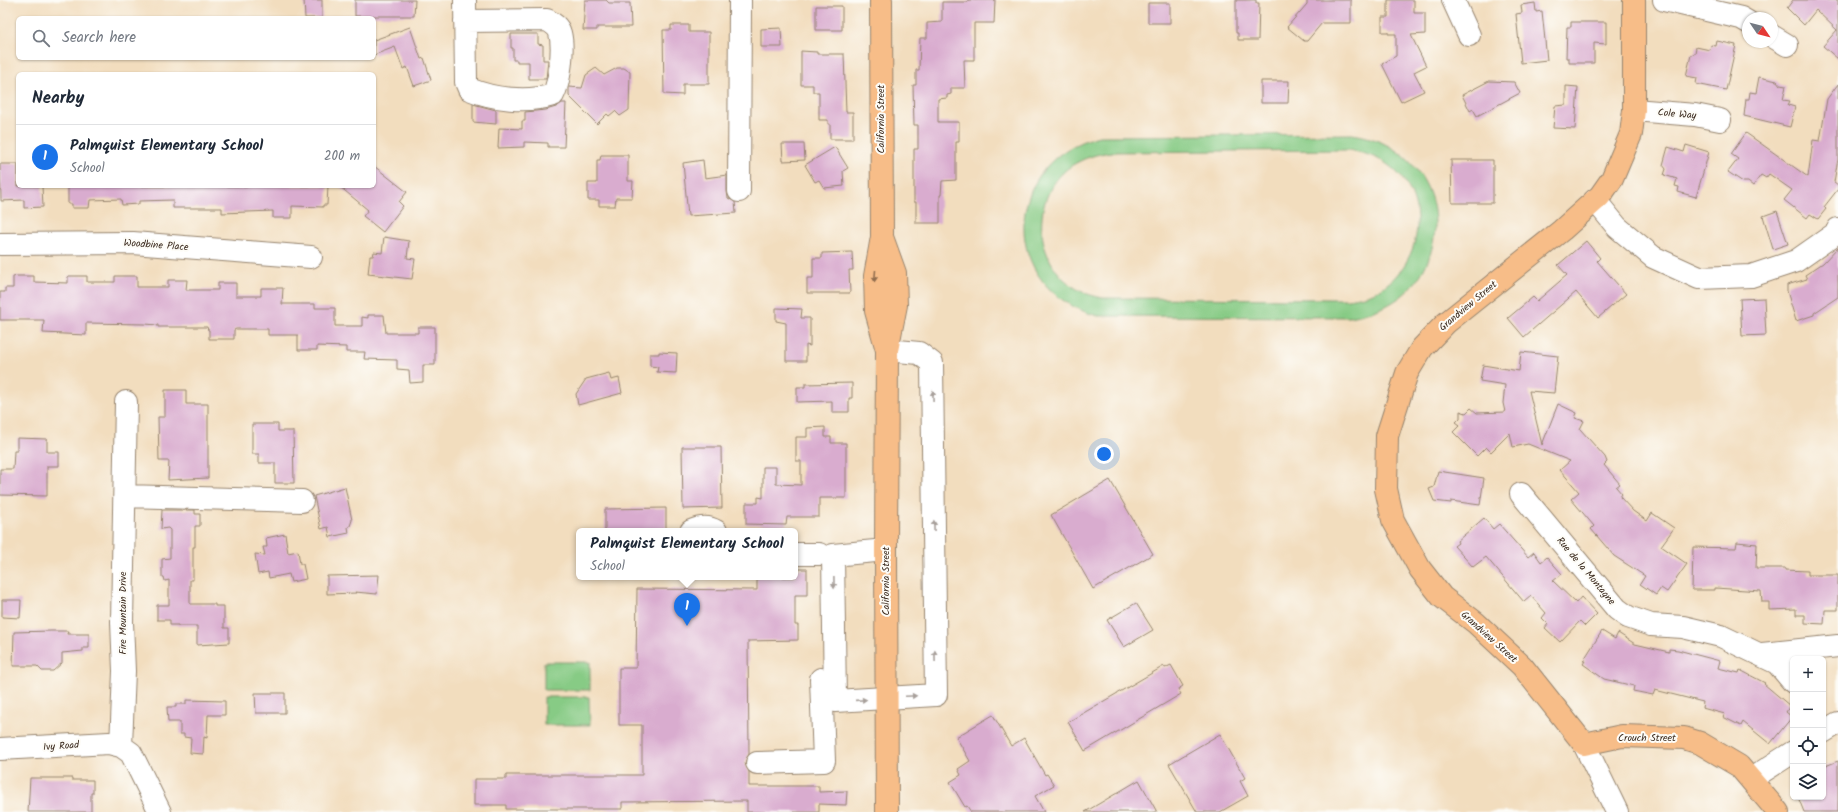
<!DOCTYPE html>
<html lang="en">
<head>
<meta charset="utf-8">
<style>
  body { margin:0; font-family:Kalam,sans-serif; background:#f2f2f3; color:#1f2937 }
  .controls { position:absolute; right:12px; bottom:12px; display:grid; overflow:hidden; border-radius:6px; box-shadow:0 1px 3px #0004 }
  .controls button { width:36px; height:36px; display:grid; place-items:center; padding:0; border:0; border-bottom:1px solid #e0e1e3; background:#fff; color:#1f2937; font:20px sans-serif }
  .compass { position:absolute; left:1742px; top:12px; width:36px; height:36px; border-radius:50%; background:#fff; box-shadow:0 1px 3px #0004; rotate:125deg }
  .you { position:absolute; left:1104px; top:454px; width:14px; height:14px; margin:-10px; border:3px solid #fff; border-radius:50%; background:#1a73e8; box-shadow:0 0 0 6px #1a73e833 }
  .badge { display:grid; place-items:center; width:26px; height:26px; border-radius:50%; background:#1a73e8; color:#fff; font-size:13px; font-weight:700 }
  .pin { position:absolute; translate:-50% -33px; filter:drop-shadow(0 1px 2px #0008) }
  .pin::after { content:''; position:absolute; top:21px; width:14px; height:12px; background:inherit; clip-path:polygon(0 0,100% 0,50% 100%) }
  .popup { position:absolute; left:576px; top:528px; width:222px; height:52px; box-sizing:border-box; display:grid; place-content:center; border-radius:6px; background:#fff; filter:drop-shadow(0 1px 3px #0005); font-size:13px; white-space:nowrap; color:#747a83 }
  .popup b { font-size:15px; color:#1f2937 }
  .popup::after { content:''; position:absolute; left:50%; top:100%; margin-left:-8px; border:8px solid transparent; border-top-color:#fff }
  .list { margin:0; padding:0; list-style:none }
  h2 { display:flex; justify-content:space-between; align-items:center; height:52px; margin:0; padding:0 16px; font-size:17px }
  h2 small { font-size:13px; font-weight:400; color:#747a83 }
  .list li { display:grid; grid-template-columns:26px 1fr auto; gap:12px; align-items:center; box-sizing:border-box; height:64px; padding:0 16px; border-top:1px solid #e0e1e3 }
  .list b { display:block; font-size:15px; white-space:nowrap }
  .list p { margin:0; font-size:13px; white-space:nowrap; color:#747a83 }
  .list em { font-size:13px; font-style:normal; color:#747a83 }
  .icon { flex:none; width:22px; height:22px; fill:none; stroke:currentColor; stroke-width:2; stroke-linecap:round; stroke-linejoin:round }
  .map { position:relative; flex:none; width:1838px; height:812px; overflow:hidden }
  .search { position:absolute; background:#fff; box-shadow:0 1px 3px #0004; left:16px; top:16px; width:360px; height:44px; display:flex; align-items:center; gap:10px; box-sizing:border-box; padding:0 14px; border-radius:6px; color:#747a83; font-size:15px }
  .panel { position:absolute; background:#fff; box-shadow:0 1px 3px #0004; left:16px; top:72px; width:360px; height:116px; border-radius:6px }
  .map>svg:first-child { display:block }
  .green { fill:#87cb85; stroke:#617a52; fill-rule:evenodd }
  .building { fill:#d9accf }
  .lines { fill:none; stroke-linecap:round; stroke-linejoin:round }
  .minor-casing { stroke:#96846e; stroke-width:24 }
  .major-casing { stroke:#96846e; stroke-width:24 }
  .minor { stroke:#fff; stroke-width:22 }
  .major { stroke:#f7bd88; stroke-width:22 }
  .oneway { fill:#906c4e }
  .oneway2 { fill:#a79f9a }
  .labels { text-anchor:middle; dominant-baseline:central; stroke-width:4; stroke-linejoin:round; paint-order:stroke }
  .street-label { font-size:10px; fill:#3b2a1e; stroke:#fdfcf7 }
</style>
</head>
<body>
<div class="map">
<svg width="1838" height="812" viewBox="0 0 1838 812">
  <rect width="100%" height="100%" fill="#fdfcf7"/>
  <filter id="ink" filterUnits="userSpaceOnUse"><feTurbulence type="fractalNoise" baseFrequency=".025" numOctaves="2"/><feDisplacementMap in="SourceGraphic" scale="8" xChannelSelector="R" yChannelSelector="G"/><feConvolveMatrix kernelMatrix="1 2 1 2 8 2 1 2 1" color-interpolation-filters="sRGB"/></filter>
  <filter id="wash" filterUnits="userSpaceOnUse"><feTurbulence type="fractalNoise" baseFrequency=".012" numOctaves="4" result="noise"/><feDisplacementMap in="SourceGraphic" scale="16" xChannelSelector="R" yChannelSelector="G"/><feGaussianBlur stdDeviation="0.9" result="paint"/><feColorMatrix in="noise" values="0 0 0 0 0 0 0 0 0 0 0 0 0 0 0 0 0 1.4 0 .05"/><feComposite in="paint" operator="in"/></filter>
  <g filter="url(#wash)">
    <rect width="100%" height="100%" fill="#f2ddbe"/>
    <path class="green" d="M1352,134C1412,142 1449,196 1430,255C1424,274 1410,292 1393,302C1380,310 1366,314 1350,317L1098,316C998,290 1000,161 1099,136ZM1348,150C1360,152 1371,155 1382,161C1433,191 1426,263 1377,291C1368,296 1358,297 1348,299L1103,298C1094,296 1085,294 1077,289C1033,263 1029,196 1071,166C1084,158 1096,154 1111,152Z
      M544,662H590V690H544Z
      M544,697H589L590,725H544Z"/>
    <g id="blocks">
      <path class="building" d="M304,0H322V18H305Z
        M355,0H415L414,16H355Z
        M585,0H606L609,3H630L631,27H597V30H583Z
        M968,0H995L994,23H974V60H964L965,88H951V94L947,95V98L938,99V122H959V142H956V180L942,181L941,195H940V223H916V202H914V149H918V125H914L913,85H916V70H919L920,38H927V23L942,22V2H968Z
        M1236,0H1256V3H1259L1258,40H1238V33H1236Z
        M1307,0H1351V23H1322L1307,41H1304L1287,27L1307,4Z
        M1388,0H1414V13H1425V34L1411,35L1426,66L1414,72L1424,91L1401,102L1382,64L1396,56V34H1388V32H1382V17H1388Z
        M1793,0H1838V59L1823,46L1837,30L1816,10L1804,25L1787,8Z
        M1148,3H1170V23H1148Z
        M1535,3L1536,12L1542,11L1547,60L1521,63L1516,14L1522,13L1521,5Z
        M816,6H842V30H816Z
        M1571,22H1606V44L1594,43V63H1569V58H1566L1567,27H1571Z
        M671,25H689V32H709V84H683V95L664,94L663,30H671Z
        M410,27L421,59L424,58L431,80L414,86L407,67L403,69L395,47L374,55V40Z
        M781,28L782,47H761V29Z
        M511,34H538V44L543,45V60H548L546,79H529V62H517V60H513V48H511Z
        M1717,41L1736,45L1726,90L1696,84L1697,78L1686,76L1691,55L1695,53L1696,47L1710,50L1711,45L1716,46Z
        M801,51L817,52V54H844L846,112H853V139H830V124H828V120H819V92H813V85H801Z
        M596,68L604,75L617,68H624L630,72L629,110L620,116L615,111L609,116L607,114L597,124L569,96V87L582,88L586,75Z
        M1759,77L1777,81L1780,85L1786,86L1783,100L1790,101L1788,105L1795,107L1790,127L1744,116L1746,99H1749L1750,92L1756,93Z
        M1261,81H1289L1288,103H1261Z
        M1489,81L1514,82L1520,93L1477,116L1473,109L1470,111L1462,95Z
        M1838,84V159L1834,182L1838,185V189L1824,207L1826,209L1818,219L1810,214L1807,218L1784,200L1792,190L1769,174L1766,178L1761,175L1753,186L1748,182H1743L1728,172L1738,159L1731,154L1746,133L1808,177L1813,140L1820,141L1827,99Z
        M1566,86L1578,87L1575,129L1553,128L1555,106L1566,105Z
        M562,103H566L564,147H548V143L524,142V147L498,148L499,128L522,129V121H525V112L546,110L556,107Z
        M473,104L496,110V124L473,122Z
        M782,144H804L805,160L783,161Z
        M1686,145L1709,152L1696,197L1678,192L1679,187L1675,186L1677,179L1664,175L1666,169L1663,165L1668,147L1684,152Z
        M835,147L848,168L843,171L844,186L824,188L819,180L815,182L805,165Z
        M601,155H628V181H633L632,198H616L615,206H599V200H588V183H597V160H600Z
        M703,160L705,178L727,175V191L728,198L735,202L736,213L688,216L683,163Z
        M1451,160H1493V203H1452Z
        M0,164H18V186H42L43,207L24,208V200L1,201Z
        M374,166L407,192L399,202L403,206L383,232L363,216L368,210L339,186H374Z
        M68,186H328L327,205H323V207L292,206V218H273V211L222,213V208H173V200L139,201V204L122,205L121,199L90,200L89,208H72V204H68Z
        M1777,211L1788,244L1773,249L1763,216Z
        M384,237L409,241L407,258L415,259L412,279L368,274L370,256H373L374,252L382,253Z
        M1586,241L1600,258L1597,261L1626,294L1598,318L1576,292L1524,337L1508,318L1533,297L1537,301L1567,275L1558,265Z
        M1838,247V297L1814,313V315L1796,321L1787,291V285L1807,279L1805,275L1823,263Z
        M852,252L853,270H849L850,293H807V278H813V258H822V253Z
        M17,276H34V282L68,283V276H87V282H115V276H137V287H168V280H187L186,290H218V283H236V296H261V288H283L282,304H315V308H335V326H362V317L368,318V315H384L386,333H418V327H435V365H423V382L410,383L409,370L397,369V360L364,359L365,352H346V347L317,346V350H298V335H268V329H236L234,330V339H209V330H208L207,327H158V325L145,324L86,323V335L43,333L44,320H0V292H5V288H13V277Z
        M1764,298L1766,335L1742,336L1740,299Z
        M776,308L802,309L801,318H810V346L806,345V361H786V323L776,321Z
        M659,352L677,353L676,373L657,372L658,367L650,366V354H659Z
        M1521,352L1558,356L1554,393L1529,391L1542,445L1558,404L1577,413L1575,418L1584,421L1580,429L1605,457L1607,462L1604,465L1620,484L1616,487L1622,494L1620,497L1633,511L1647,521L1652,513L1674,528L1661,546L1687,564L1667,592L1661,588L1656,595L1640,584L1645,576L1614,556L1591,529L1594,526L1571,499L1579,492L1560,470L1570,461L1528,444L1513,447L1510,433L1491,452L1486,447L1477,456L1453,432L1460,425L1456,422L1460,418V411L1466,413L1471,408L1477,413L1505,412L1503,403L1505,385L1480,381L1483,365L1519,371Z
        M609,373L611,380L619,378L622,393L578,405L576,394L586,379Z
        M852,383V398H849V412H832V401L797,402V387H805V384Z
        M165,390H186V404H208V478L168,480L169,461H159L158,417H165Z
        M252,424H278V431H293L294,483H275V463H259V454H252Z
        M825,427V437H831V443H846V498H819V517H787L786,525L746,524V503H758V497L763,498V467H776V484L801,485V461H796V437H807V428Z
        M17,438L47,439V452H59V466H47V496L0,495V469H13L14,451H17Z
        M682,447H721L722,508L683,509Z
        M1438,471L1484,478L1480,505L1451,501V503L1434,501L1429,489L1434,487Z
        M1110,480L1153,554L1093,589L1051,515Z
        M345,487L352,520L350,526L348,527L349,533L330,537L328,527L321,529L314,496Z
        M666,508V531H605V509Z
        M162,510H195V514H200V526H195V547H193V580H190V604H215V606H224V628H229V643L197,645V626H178V625H170V620H157V605H169V580L165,581L164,577H162V559L170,558V530L168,528L161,529Z
        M1484,518L1493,529L1499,524L1528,557L1534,552L1541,562L1547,557L1562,574L1553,581L1576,603L1581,597L1597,614L1585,626L1580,621L1560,642L1545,628L1548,624L1542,618L1546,613L1531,596L1524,602L1486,557L1473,567L1454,546L1458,543L1457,541Z
        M285,534L288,553L298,551L300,564H303L306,579L291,582L289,574L269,578L268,572L258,574L255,554L265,555L263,547H267L266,538Z
        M1737,542L1757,544L1756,568H1785V570L1808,571V575H1838V610H1825L1824,624L1805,623V615H1796V609L1769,610V602H1762L1761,591L1715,588V590H1692L1693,547L1736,548Z
        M795,569H807V595H795V625H798V640L748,641L749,754L745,763L749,772V786H819V792L847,791L846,805L819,804V812H747V801L622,802V809H506V805H474V779H506V775H642V725H619V668H636L637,589L757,590V577H795Z
        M379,575L377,594L355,592L356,593L327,594V576Z
        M2,600H21L20,618L2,617Z
        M1136,603L1153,630L1124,647L1107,620Z
        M51,631H68L67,634H89V648H83V651L62,653V663L53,671H42L37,666H13L14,632Z
        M1602,631L1615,639L1618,633L1635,644L1669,652V649L1678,650L1720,661L1718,668L1739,673L1740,670L1765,683L1764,684L1790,706L1786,712L1792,717L1770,744L1743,722L1741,726L1723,717L1725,714L1702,708L1703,702L1655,690L1653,695L1633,691L1634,686L1604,679L1583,664L1585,661H1583Z
        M1171,665L1183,686L1178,689L1181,694L1085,751L1068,722L1164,666L1165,668Z
        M255,693H285V713H256Z
        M186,700L225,701V715H208L207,738L204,737L203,754L190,753L191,738L184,737V734H180V722H168L167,707H176V704H186Z
        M993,715L1011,746L1024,738L1045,775L1047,774L1054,785L1035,796L1044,812H971L967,806L965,807L950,782L961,775L958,769L970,761L956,737Z
        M1220,734L1245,778L1240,781L1248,796L1220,812H1197L1169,764Z
        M1838,761V812H1804L1798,797H1823V767Z
        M30,778H72V780H93V793H91V812H28Z
        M1139,780L1157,812H1085Z"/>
    </g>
  </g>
  <g filter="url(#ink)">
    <use href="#blocks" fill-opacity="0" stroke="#96846e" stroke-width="1"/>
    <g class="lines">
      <g class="minor-casing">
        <path id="minor" d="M465,0L466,82L469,89C493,99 527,103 553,95C560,82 564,48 560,33C558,26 552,23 547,20L465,21
          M1453,0L1469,35
          M1664,0L1741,18L1748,22
          M1772,36L1787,45
          M1634,110L1695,115L1720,120
          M739,191L740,0
          M1595,200L1617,227L1653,257L1699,278L1751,276L1796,261L1836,233L1838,229
          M0,244L133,243L311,257
          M1521,494L1617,609L1628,617L1651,625L1683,627L1721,636L1777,663L1793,682
          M125,496L302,501
          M691,531C700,527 708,526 716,531
          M886,550L833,555L835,701L936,695L932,363L919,353L887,350
          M795,554H819
          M1762,654L1838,646
          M1823,732L1838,723
          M1584,744L1617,812
          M121,746L124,671L122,622L126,402
          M0,749L109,743L121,746L131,753L160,812
          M757,763L824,761L821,679
          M1751,779L1793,752"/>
      </g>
      <g class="major-casing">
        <path id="major" d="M881,0L882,237L875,276L876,311L887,350L896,305L895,273L882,237
          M1634,0V110L1631,134L1612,179L1600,196L1562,230L1446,323L1422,348L1407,373L1387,436L1386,489L1393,520L1420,569L1442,597L1476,623L1522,666L1584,744L1622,736L1684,738L1700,743L1739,766L1778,812
          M887,812L886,550L887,350"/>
      </g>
      <use href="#minor" class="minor"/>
      <use href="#major" class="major"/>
    </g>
    <defs><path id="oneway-solid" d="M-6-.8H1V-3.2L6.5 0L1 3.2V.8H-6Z"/></defs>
    <use class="oneway" href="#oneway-solid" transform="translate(875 276) rotate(95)"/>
    <g class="oneway2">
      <use href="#oneway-solid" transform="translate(933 396) rotate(-91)"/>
      <use href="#oneway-solid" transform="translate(934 526) rotate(-91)"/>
      <use href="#oneway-solid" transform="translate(834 583) rotate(89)"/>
      <use href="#oneway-solid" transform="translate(935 656) rotate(-91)"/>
      <use href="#oneway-solid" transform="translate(911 696) rotate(-3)"/>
      <use href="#oneway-solid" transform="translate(861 700) rotate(-4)"/>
    </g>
  </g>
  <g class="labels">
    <g class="street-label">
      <text transform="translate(1677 114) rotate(5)">Cole Way</text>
      <text transform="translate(881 119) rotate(-90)">California Street</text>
      <text transform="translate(156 245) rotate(4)">Woodbine Place</text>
      <text transform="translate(1468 306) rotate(-40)">Grandview Street</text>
      <text transform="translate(1586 571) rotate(50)">Rue de la Montagne</text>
      <text transform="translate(886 581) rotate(-90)">California Street</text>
      <text transform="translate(123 613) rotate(-90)">Fire Mountain Drive</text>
      <text transform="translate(1489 637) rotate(42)">Grandview Street</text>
      <text x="1647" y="738">Crouch Street</text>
      <text transform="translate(61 746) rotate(-4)">Ivy Road</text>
    </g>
  </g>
</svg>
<div class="controls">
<button>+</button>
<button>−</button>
<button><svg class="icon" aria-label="locate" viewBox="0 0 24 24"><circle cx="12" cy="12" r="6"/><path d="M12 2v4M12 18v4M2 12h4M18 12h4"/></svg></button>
<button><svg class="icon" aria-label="layers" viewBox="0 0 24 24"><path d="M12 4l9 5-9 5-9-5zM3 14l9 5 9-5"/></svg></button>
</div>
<svg class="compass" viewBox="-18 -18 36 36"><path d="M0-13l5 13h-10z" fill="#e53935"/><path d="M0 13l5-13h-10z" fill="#747a83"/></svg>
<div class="you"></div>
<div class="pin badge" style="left:687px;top:626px">1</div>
<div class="popup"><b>Palmquist Elementary School</b>School</div>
<div class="search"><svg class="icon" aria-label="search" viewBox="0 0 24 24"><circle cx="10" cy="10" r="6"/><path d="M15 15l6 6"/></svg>Search here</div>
<section class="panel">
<h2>Nearby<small></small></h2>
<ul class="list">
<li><span class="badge">1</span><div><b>Palmquist Elementary School</b><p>School</p></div><em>200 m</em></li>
</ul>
</section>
</div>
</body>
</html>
